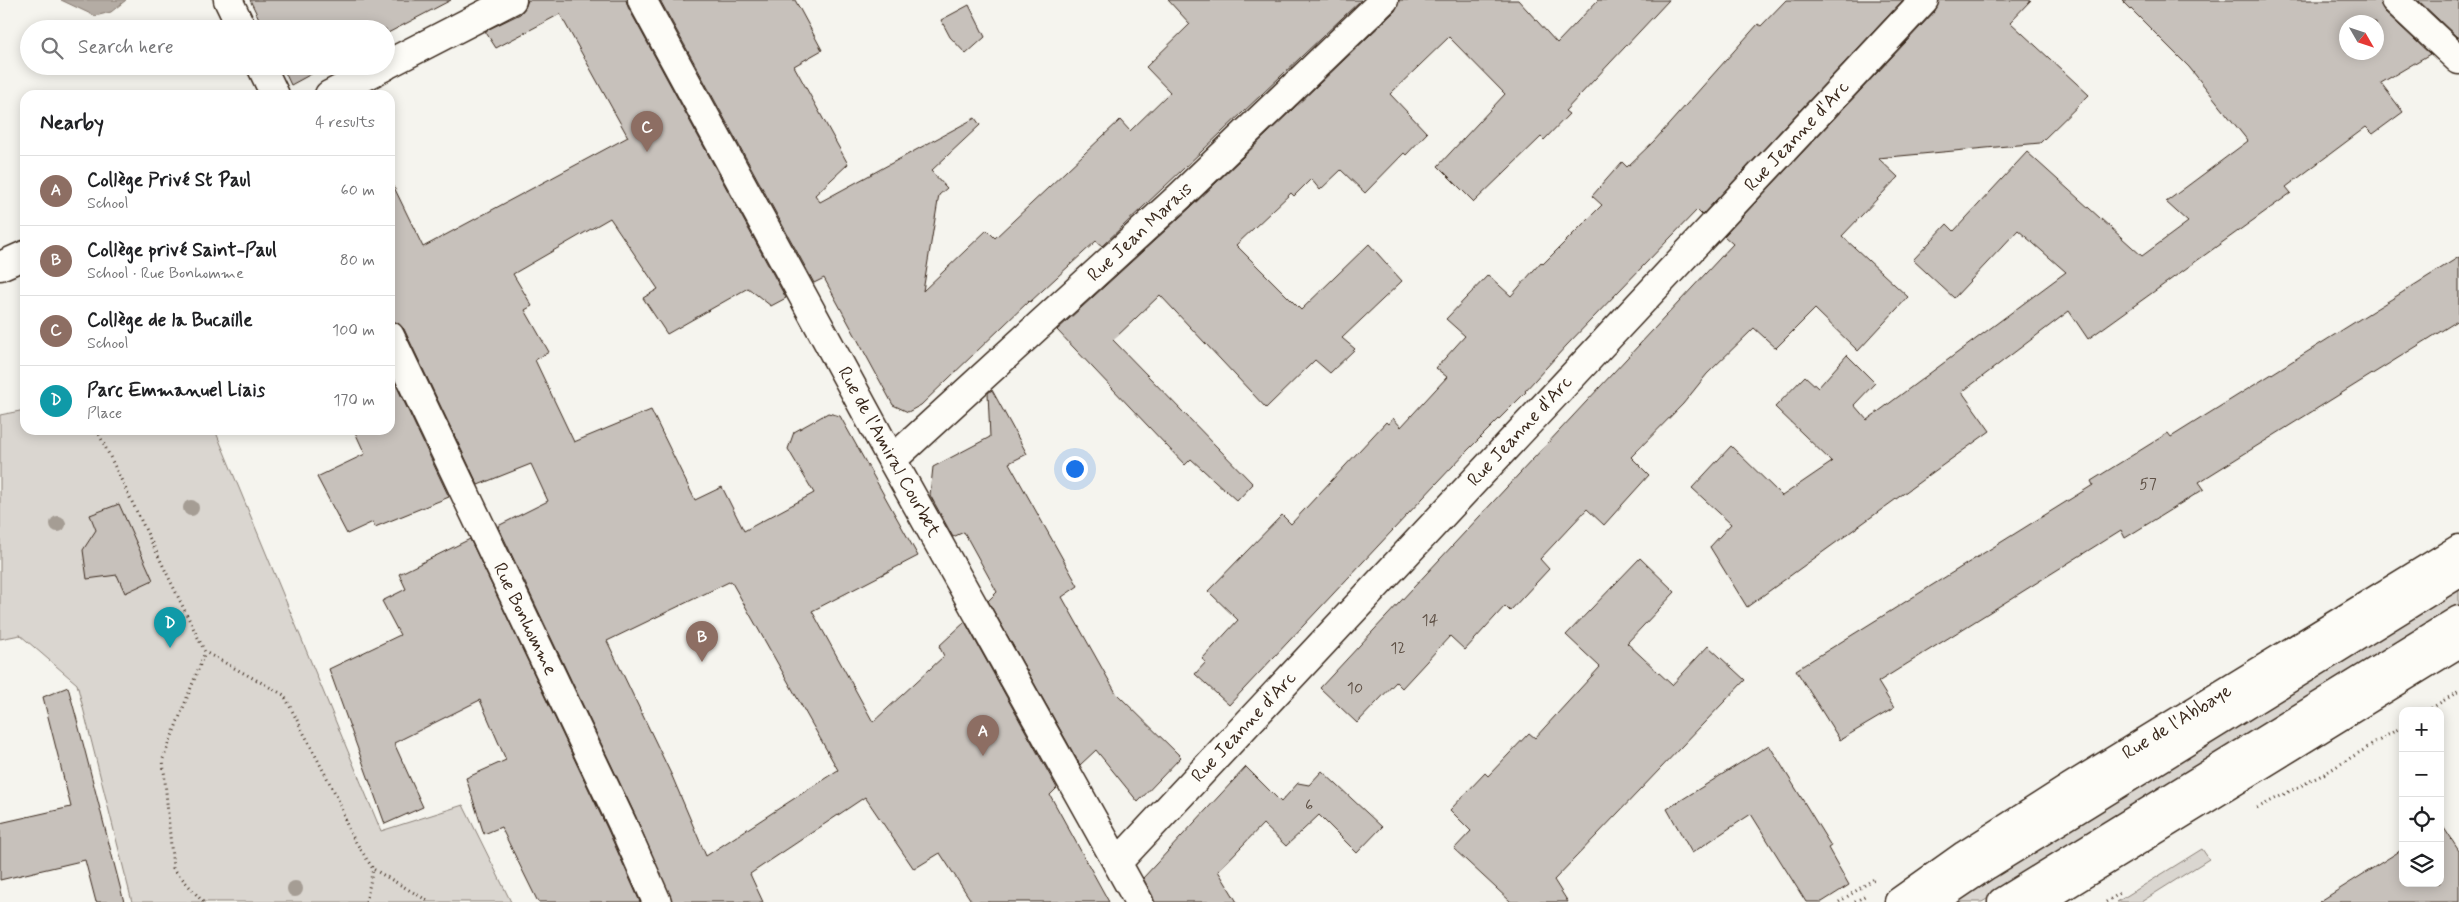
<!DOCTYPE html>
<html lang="en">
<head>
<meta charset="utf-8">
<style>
  body { margin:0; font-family:Mynerve,sans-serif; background:#f2f2f2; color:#202124 }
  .controls { position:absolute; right:15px; bottom:15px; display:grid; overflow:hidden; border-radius:10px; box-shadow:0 2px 12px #0003 }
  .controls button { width:45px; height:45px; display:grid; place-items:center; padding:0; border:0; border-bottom:1px solid #e0e0e0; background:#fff; color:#202124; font:25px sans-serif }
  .compass { position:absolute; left:2339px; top:15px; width:45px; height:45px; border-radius:50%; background:#fff; box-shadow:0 2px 12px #0003; rotate:129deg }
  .you { position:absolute; left:1074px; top:468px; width:18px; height:18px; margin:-12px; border:4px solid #fff; border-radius:50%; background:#1a73e8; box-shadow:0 0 0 8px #1a73e833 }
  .badge { display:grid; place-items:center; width:32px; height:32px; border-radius:50%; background:#111827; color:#fff; font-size:16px; font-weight:700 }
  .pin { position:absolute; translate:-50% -41px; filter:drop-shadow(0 1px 2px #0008) }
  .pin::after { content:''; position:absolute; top:26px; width:18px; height:15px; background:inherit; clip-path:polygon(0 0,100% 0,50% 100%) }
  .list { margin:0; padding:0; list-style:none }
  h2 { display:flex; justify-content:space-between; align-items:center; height:65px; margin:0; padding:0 20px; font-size:21px }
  h2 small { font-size:16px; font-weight:400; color:#757577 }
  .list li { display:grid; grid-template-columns:32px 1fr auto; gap:15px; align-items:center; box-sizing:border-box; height:70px; padding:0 20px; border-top:1px solid #e0e0e0 }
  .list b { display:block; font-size:19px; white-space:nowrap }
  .list p { margin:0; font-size:16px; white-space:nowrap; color:#757577 }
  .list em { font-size:16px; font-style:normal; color:#757577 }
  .icon { flex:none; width:28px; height:28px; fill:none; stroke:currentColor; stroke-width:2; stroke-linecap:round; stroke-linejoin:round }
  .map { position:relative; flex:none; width:2459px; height:902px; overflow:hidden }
  .search { position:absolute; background:#fff; box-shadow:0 2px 12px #0003; left:20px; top:20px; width:375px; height:55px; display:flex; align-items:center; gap:12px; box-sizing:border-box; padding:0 18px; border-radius:28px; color:#757577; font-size:19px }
  .panel { position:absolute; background:#fff; box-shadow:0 2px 12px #0003; left:20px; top:90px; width:375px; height:345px; border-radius:15px }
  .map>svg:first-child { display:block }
  .green { fill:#dad6d0; stroke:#8a8077 }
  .water { fill:#b4aca4; stroke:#84786e }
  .building { fill:#c7c1bb; stroke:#3b2a1e; fill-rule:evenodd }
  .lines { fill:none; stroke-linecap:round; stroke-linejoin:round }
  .minor-casing { stroke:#3b2a1e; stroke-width:31 }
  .major-casing { stroke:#3b2a1e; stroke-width:31 }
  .path { stroke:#3b2a1e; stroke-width:3; stroke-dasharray:1 4; stroke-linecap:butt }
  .minor { stroke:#fdfcf7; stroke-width:28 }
  .major { stroke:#fdfcf7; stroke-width:28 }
  .tree { fill:#a59d94 }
  .labels { text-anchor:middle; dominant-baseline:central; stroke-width:4; stroke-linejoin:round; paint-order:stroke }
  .number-label { font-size:16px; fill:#5e5045 }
  .street-label { font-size:19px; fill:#3b2a1e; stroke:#fdfcf7 }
</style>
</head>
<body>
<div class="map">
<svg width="2459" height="902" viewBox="0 0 2459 902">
  <rect width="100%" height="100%" fill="#f5f4ee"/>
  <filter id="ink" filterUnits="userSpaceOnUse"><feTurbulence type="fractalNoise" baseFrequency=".02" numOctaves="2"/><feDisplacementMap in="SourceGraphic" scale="10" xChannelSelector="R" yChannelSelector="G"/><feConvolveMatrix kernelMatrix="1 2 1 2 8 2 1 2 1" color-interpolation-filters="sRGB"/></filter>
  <g filter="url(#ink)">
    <path class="green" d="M25,410V430H215L381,831L463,805L511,902H132L77,684L20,635L0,639V415Z
      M2459,584V607L1982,902H1950Z
      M2202,849L2209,859L2141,902H2117Z"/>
    <path class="water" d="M61,0H126L111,12L95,16Z"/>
    <path class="building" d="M250,0H451L386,34V29H264Z
      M528,0H626L628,7L786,298L771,306L748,288L667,334L643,298L658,289L610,218L513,274L532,306L525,310L549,352L535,360L574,442L651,410L695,500L722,487L744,531L814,493L788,449L794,432L828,413L840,416L918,556L812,611L873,722L944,656L939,646L965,622L1057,788L1050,795L1109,902H972L940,853L914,869L865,797L750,874L763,902H672L636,817L498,526L548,501L531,464L478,485L404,329L398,323L390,321V179L423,247L628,137L560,14L496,48L485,31L520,14L525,8ZM731,581L838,770L706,856L672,776L607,641Z
      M660,0H795L822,50L794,66L848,164L815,195L820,202L975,118L980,125L931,171L947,188L939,195L923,291L987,230L995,238L1120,120L1130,131L1170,92L1146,67L1190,24L1168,0H1361L1102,246L1096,241L1030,302L1029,301L921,405L908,412L893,405L824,278L814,283Z
      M1399,0H1518L1557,43L1598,0H1669L1565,111L1569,114L1544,140L1541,137L1474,202L1438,166L1505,94L1449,37L1390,94L1427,133L1406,155L1404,153L1365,193L1341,170L1320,190L1311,179L1294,196L1291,193L1236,245L1301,310L1369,244L1402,281L1342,338L1355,349L1330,373L1315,360L1266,408L1160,295L1113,340L1253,484L1237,501L1191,459L1185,465L1057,330L1191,207L1395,11Z
      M1786,0H1903L1702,215L1697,210L1566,346L1525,391L1526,392L1467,451L1229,705L1195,674L1206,662L1202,659L1238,620L1208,591L1282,515L1291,524L1386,422L1388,424L1393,418L1401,427L1447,377L1436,368L1465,336L1446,319L1488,275L1511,296L1541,262L1543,264L1602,205L1592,196L1622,162L1627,167L1654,141L1758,24L1761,26Z
      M1939,0H2031L2010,22L2089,95L2040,143L1878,158L1898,177L1842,236L1908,297L1858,351L1815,309L1776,348L1754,328L1707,374L1683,404L1631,457L1649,475L1604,525L1587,509L1540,559L1549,569L1510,611L1505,606L1465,650L1450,636L1402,688L1396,682L1357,723L1320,688L1733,244L1724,236L1935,11Z
      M2122,0H2380L2384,11L2430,54L2381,83L2403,112L2373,134L2366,127L2286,187L2291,193L2088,339L2069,311L1962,392L1990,431L1747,607L1710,547L1731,524L1692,488L1731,446L1782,496L1832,462L1775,407L1805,376L1818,388L1847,355L1875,383L1854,405L1867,420L2066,272L2018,230L1954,298L1913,260L1947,224L1954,231L2027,152L2142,256L2188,222L2166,202L2248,141L2189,67ZM2346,22H2376V52H2346Z
      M2418,0H2459V37L2458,38Z
      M969,5L985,37L966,54L950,37L941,20Z
      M282,66H326L291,85Z
      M2459,257V320L2199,482L2204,489L2125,538L2121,530L1878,682L1894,708L1840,740L1796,670L2093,485L2091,481L2168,433L2171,437Z
      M390,372L449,497L375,527L373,522L347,534L317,477L365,454L354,430H390Z
      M992,390L1027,454L1009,463L1078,586L1062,597L1116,693L1181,757L1138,802L1096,750L1080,765L988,601L997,592L980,561L964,532L953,537L930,495L933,467L990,437L988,393Z
      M119,504L153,580L125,593L117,575L87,579L83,550L96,530L90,515Z
      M470,539L608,830L640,902H538L501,827L484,834L466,778L506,760L480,700L394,743L423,807L385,824L329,669L400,635L382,601L406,589L399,574Z
      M1640,558L1675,592L1627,643L1672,685L1708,646L1745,680L1554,880L1568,902H1511L1454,849L1471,831L1450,810L1485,773L1488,776L1529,733L1535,738L1600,667L1566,635Z
      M68,687L77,720L124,902H96L85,860L0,880V823L71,807L43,697Z
      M1769,745L1831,846L1828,848L1849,885L1822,902H1806L1751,814L1692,853L1667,809Z
      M1246,767L1281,802L1298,783L1309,785L1322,771L1382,827L1357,853L1319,815L1286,846L1263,824L1218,871L1237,902H1155L1143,878Z
      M2442,825L2459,851V902H2319L2403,849V883H2440Z"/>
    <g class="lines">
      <g class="minor-casing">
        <path id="minor" d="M228,0L242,29
          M642,0L892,460L1139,902
          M2395,0L2459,60
          M386,65L512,0
          M261,66L275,95
          M329,95L385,66
          M0,266L25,255
          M390,336L622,823L657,902
          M892,460L1180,196L1384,0
          M1117,863L1924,0
          M1932,902L1987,865L2459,573
          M2002,902L2459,620"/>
      </g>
      <g class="major-casing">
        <path id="major" d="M1899,902L1965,855L2071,787L2459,549
          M2038,902L2459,643"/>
      </g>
      <path class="path" d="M97,430L205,652L284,695L338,799L349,831L373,869
        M2427,711L2459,691
        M2257,808L2324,774L2403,726
        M203,902L173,868L163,759L205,652
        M366,902L373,869L430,902
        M1839,902L1874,879
        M1855,902L1866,895
        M2106,902L2122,892"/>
      <use href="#minor" class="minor"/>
      <use href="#major" class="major"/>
    </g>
    <g class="tree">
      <circle cx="191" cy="508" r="8"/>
      <circle cx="58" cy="524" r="8"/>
      <circle cx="295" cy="889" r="8"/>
    </g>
  </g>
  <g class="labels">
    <g class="number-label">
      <text x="2148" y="484">57</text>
      <text x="1430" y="620">14</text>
      <text x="1398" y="648">12</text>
      <text x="1355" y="688">10</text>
      <text x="1309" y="805">6</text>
    </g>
    <g class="street-label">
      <text transform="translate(1797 136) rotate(-47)">Rue Jeanne d'Arc</text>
      <text transform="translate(1140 232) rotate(-43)">Rue Jean Marais</text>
      <text transform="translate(1520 431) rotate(-47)">Rue Jeanne d'Arc</text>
      <text transform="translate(889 452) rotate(61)">Rue de l'Amiral Courbet</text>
      <text transform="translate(525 619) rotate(64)">Rue Bonhomme</text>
      <text transform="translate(2177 722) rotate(-32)">Rue de l'Abbaye</text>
      <text transform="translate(1244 727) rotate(-47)">Rue Jeanne d'Arc</text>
    </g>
  </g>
</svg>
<div class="controls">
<button>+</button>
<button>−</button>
<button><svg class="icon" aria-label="locate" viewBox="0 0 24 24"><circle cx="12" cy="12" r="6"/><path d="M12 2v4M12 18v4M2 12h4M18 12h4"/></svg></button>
<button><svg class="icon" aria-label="layers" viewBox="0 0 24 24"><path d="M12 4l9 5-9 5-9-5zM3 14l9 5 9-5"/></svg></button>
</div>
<svg class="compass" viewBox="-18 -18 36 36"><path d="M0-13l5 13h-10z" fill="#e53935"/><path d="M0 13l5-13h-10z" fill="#757577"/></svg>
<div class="you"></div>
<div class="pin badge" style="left:983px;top:756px;background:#8d6e63">A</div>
<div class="pin badge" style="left:702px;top:662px;background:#8d6e63">B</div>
<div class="pin badge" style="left:647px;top:152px;background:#8d6e63">C</div>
<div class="pin badge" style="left:170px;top:648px;background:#0f9aa8">D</div>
<div class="search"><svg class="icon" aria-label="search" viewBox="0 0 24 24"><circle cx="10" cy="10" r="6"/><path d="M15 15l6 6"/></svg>Search here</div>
<section class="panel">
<h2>Nearby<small>4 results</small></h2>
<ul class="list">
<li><span class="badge" style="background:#8d6e63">A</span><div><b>Collège Privé St Paul</b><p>School</p></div><em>60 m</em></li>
<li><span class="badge" style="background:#8d6e63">B</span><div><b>Collège privé Saint-Paul</b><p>School · Rue Bonhomme</p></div><em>80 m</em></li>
<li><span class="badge" style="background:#8d6e63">C</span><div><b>Collège de la Bucaille</b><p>School</p></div><em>100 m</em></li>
<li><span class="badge" style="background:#0f9aa8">D</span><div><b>Parc Emmanuel Liais</b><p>Place</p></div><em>170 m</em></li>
</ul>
</section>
</div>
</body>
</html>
